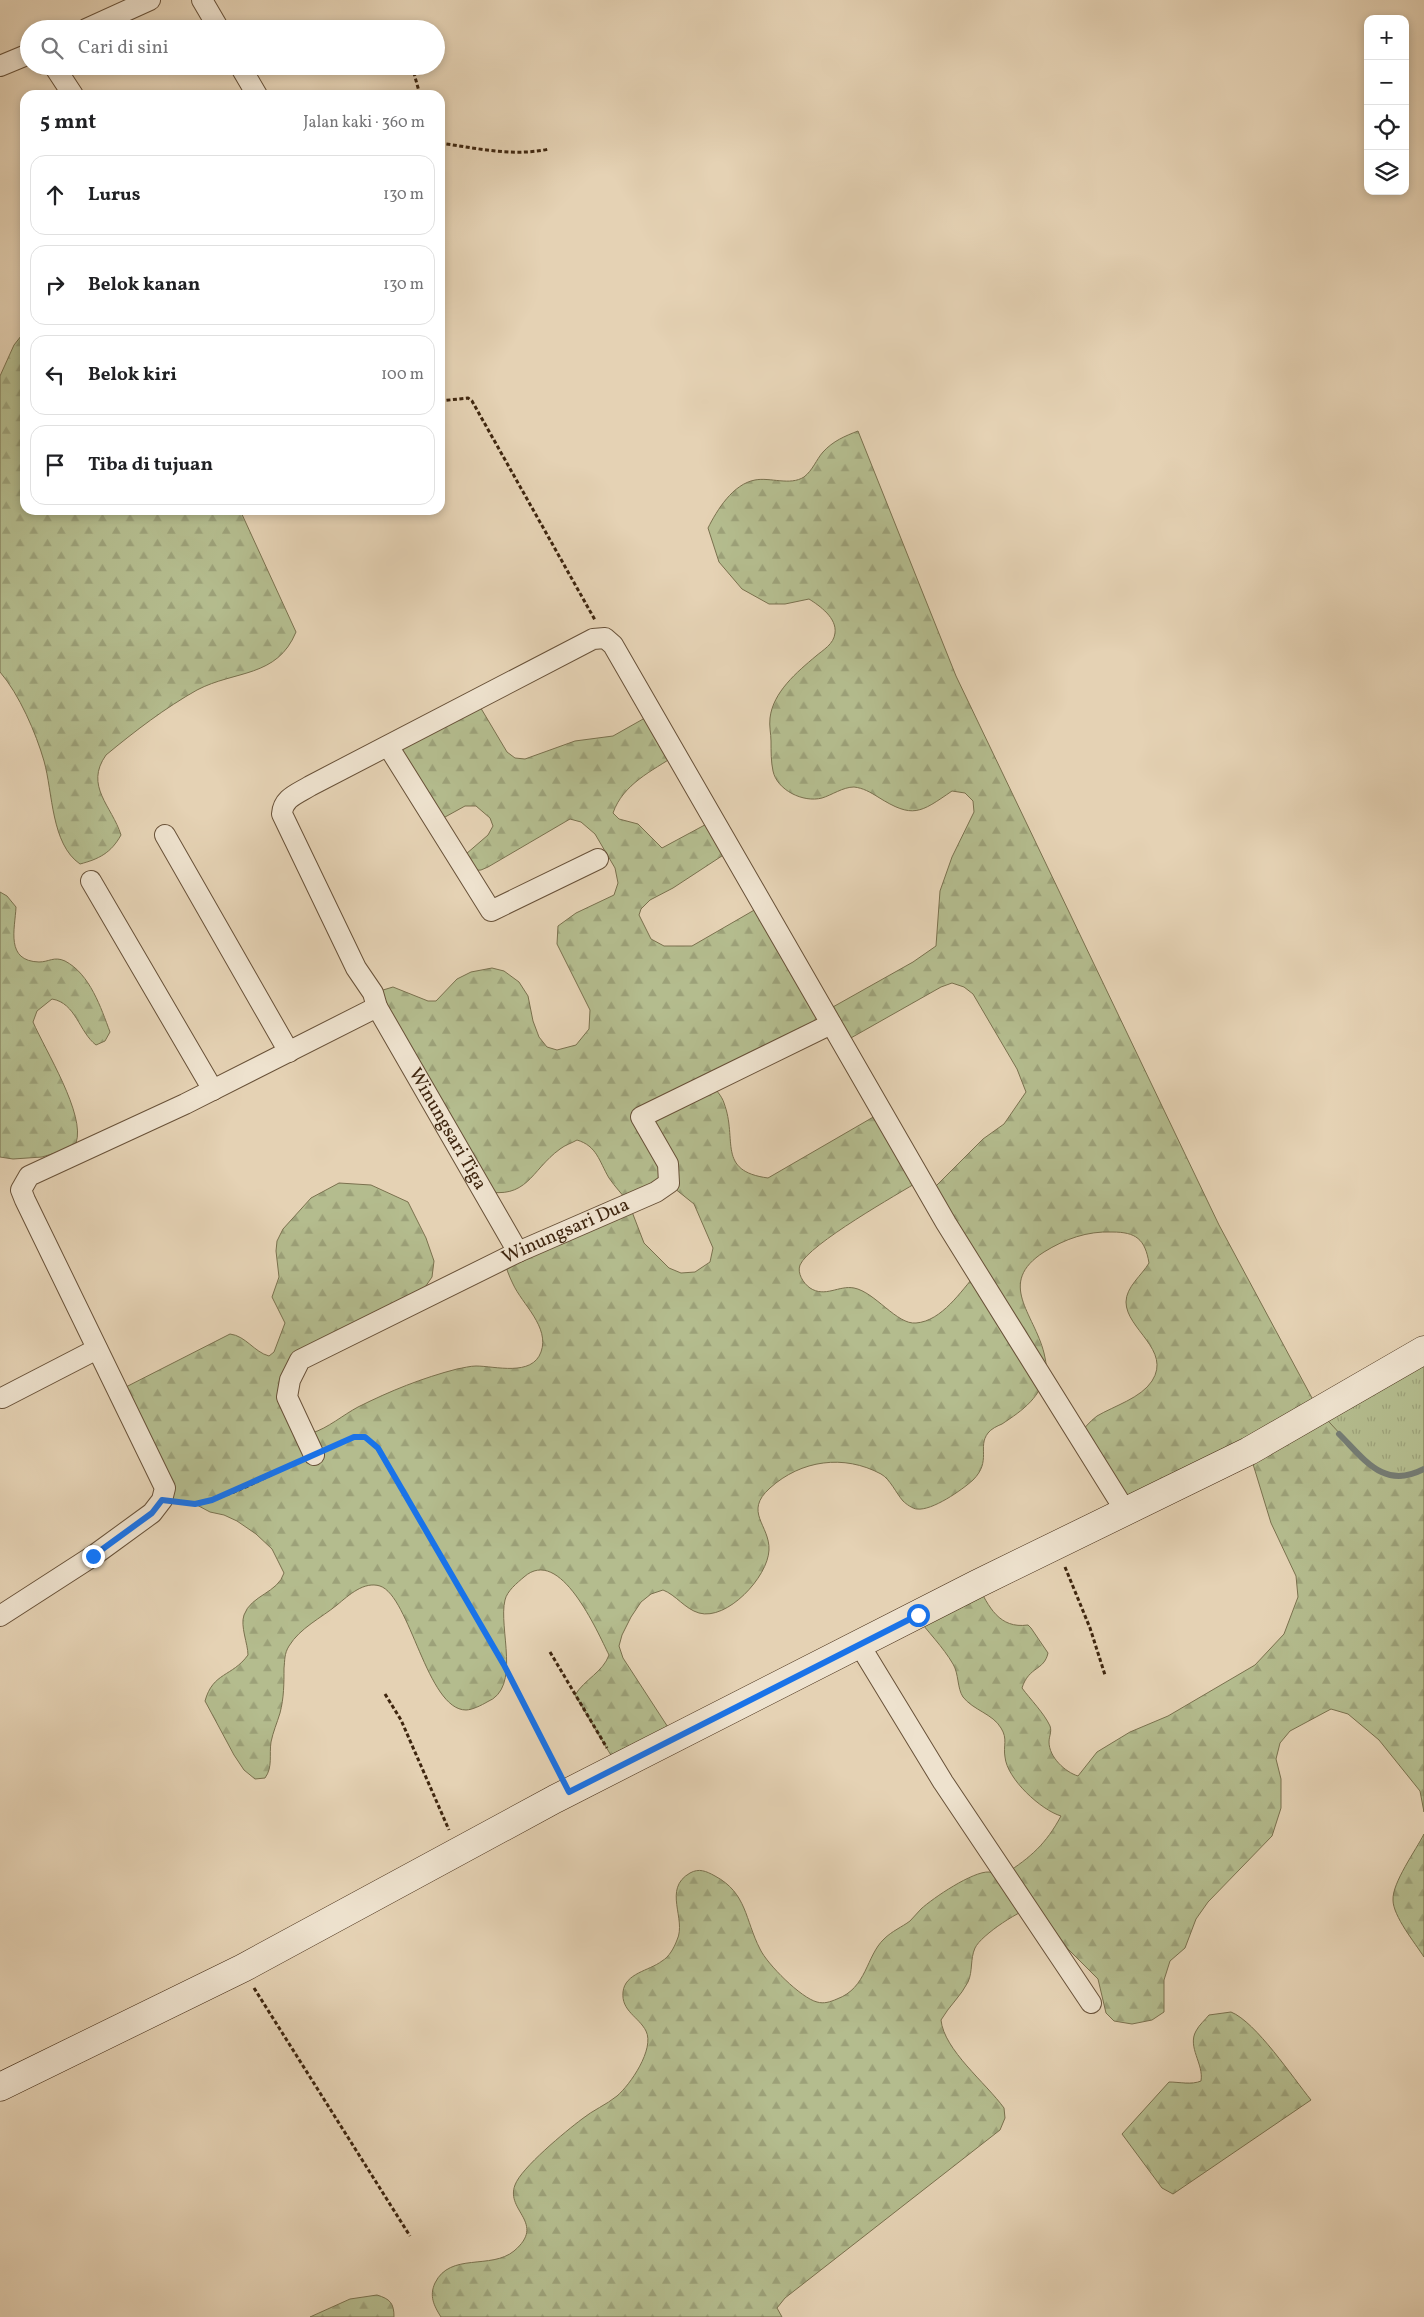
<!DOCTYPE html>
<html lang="id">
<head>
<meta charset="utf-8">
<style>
  body { margin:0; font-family:Vollkorn,serif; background:#f6f6f6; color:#202124 }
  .controls { position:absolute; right:15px; top:15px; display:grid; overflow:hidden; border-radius:10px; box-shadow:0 2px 8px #0003 }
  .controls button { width:45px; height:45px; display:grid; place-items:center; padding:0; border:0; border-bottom:1px solid #e0e0e0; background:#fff; color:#202124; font:25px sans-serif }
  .stop { position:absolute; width:15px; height:15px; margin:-11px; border:4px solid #1a73e8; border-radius:50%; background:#fff }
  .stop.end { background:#1a73e8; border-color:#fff; box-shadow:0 1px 5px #0008 }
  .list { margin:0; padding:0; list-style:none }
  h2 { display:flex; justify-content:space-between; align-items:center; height:65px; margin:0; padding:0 20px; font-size:21px }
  h2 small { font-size:16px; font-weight:400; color:#757577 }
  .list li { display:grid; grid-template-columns:32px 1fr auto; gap:15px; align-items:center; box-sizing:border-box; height:80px; margin:0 10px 10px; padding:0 10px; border:1px solid #e0e0e0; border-radius:15px }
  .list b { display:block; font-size:19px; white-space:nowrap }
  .list em { font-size:16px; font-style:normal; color:#757577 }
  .icon { flex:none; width:28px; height:28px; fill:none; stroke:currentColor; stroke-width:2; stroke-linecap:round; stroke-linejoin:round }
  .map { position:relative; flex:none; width:1424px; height:2317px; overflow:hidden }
  .search { position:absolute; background:#fff; box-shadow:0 2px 8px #0003; left:20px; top:20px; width:425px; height:55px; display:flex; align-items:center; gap:12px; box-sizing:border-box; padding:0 18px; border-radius:28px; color:#757577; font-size:19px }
  .panel { position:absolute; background:#fff; box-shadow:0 2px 8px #0003; left:20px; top:90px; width:425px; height:425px; border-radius:15px }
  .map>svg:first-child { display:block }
  .grass { fill:url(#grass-tufts); stroke:#7a714e }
  .forest { fill:url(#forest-firs); stroke:#7a714e; fill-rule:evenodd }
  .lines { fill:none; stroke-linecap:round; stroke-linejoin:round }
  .stream { stroke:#757c74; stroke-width:6 }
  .street-casing { stroke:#685138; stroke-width:22 }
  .secondary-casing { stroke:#3f260f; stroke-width:29 }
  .path { stroke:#3f260f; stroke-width:3; stroke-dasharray:4 2.5; stroke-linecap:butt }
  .street { stroke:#eee2ce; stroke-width:20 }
  .secondary { stroke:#eee2ce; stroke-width:28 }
  .route { stroke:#1a73e8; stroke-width:6 }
  .labels { text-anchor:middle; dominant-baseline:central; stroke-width:5; stroke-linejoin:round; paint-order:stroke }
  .street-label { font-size:19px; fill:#3f260f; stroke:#eee2ce }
</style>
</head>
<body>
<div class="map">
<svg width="1424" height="2317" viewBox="0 0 1424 2317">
  <defs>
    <pattern id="grass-tufts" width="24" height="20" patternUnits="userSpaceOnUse" patternTransform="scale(1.25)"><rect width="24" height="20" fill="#b4bc8e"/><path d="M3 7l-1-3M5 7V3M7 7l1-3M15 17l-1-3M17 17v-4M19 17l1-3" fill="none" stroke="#9ca179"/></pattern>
    <pattern id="forest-firs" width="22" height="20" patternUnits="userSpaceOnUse" patternTransform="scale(1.25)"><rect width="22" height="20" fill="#b4bc8e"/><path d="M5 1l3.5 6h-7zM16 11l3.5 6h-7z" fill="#9ca179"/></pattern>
  </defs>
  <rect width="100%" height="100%" fill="#e5d2b4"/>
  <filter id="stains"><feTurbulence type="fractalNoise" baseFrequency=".004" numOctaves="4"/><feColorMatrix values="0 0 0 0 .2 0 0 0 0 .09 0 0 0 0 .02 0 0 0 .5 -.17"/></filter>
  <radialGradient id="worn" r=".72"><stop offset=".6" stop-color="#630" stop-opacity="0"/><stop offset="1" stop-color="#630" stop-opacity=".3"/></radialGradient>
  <path class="grass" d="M1424,1350V1469C1418,1472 1409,1477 1402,1477C1373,1481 1336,1431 1319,1411Z"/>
  <path class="forest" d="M25,331V510H240L296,632C277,678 235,670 197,690C165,708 135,731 106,755C84,786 112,806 121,835C111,853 99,859 80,864C51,844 53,793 44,761C36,733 19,694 0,672V376L14,345Z
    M858,431L956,676L1219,1225L1319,1411L1366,1462L1377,1471L1401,1478L1424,1469V1812L1420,1791L1379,1740L1348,1714L1331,1709L1290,1731L1280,1743L1276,1759L1281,1779V1808L1272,1836L1208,1902L1196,1919L1185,1948L1170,1961L1164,1980V2012L1152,2020L1132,2024L1114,2021L1106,2013L1098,1979L1068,1949L1037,1906C1022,1908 981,1935 975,1948C970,1959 973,1971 968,1982C961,1996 949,2006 941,2020C944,2050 986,2083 1004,2108L1005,2118L1000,2130L785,2298L777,2308L782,2317H441C434,2306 429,2296 435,2283C450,2252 491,2270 514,2251C547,2223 505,2211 515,2185C521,2168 566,2131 582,2119C593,2110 606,2105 617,2096C630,2085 655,2049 646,2031C639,2017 621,2011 623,1992C625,1973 649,1971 662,1961C669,1957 674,1948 677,1940C687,1919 662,1889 690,1873C699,1868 706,1871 715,1876C747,1893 745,1920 760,1949C767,1964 801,1998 817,2002C824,2004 830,2002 837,1999C867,1988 866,1956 884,1939C892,1931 902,1927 910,1921C914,1917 917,1913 921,1909C933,1898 973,1871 989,1872C995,1872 999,1874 1005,1874C1031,1857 1046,1844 1061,1816C1041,1810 1007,1779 1005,1757C1003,1746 1008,1739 1001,1728C993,1714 973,1710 963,1697C957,1688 959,1674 953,1664C943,1647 928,1632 916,1616L977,1584C989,1607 999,1629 1028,1625L1031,1628L1048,1653C1044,1671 1029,1666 1022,1688C1030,1699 1044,1713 1050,1726C1052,1732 1049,1736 1049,1742C1049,1757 1065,1772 1078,1776L1097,1752L1130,1732L1168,1716L1255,1665L1284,1634L1298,1597L1296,1576L1271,1523L1249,1451L1126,1512L1078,1435C1084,1429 1090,1421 1097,1416C1114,1406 1141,1398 1152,1381C1172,1350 1126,1329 1126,1302C1126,1287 1142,1275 1149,1263C1145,1239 1136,1232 1112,1232C1087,1231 1065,1239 1044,1252C996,1283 1034,1313 1044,1353C1045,1358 1047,1365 1046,1370C1042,1397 1023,1410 1002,1424C997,1426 991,1429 988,1433C977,1447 992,1461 973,1480C962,1490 932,1511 917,1509C913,1509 906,1504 903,1501C896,1493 890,1479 881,1474C844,1454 801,1460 770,1488C743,1512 770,1525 769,1550C768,1577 727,1621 699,1613C685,1609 676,1595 663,1590L651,1594L641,1602L631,1617L622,1635L619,1646L623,1658L675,1738L618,1767L575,1695C585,1679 603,1672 609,1655C597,1631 560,1545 524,1577C517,1583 507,1591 505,1600C498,1628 522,1688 487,1702C482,1705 472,1710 466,1710C427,1710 410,1596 380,1586C364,1581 349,1595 337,1605C321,1618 300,1628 289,1646C284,1654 285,1660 284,1668C284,1683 284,1698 280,1713C277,1723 273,1732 271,1742C269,1755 273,1767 265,1778L255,1779L244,1770L234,1755L205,1701C213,1672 232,1677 248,1655C248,1644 240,1626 244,1615C251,1595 278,1593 284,1573L272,1549L256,1534L237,1521L224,1515L210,1512L195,1504L162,1500L118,1391L230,1334C246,1336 254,1352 269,1356L274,1352L285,1323L272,1297L279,1277L276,1251L277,1241L283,1229L311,1198L339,1183L371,1185L408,1202L426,1238L434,1261L432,1277L421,1293L300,1360L290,1380L312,1433C328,1428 343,1415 358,1407C390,1391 422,1378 457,1369C463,1368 470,1366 476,1366C495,1366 532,1377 541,1352C550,1327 522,1304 513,1284C509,1276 506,1268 504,1259L629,1203C623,1195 615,1187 609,1178C599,1161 597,1146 577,1140C572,1143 565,1145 560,1149C530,1171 528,1200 483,1191L373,993L393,987L428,1001H436L457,979L471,972L492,968L504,971L519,982L528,996L533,1021L539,1037L547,1047L557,1050L576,1045L589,1029L590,1010L557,944L558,926L576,913L614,895L618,883L615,868L595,834L581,822L570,819L488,867L481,870L466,871V854L488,835L493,826L490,818L476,806H465L436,822L388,746L476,700L507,752L515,758L525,759L575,741L613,736L652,714L676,755C652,771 623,784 613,813L619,819L638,824L662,848L714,820L731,850L673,888L650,900L641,909L639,915L651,939L664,946H692L763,905L824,1012L913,962L936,946L940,891L952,857L974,812L973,801L965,793L952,791C920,813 913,819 878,797C870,792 863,788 854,787C843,787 832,795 822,798C803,803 777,790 773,771C771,762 771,751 771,741C771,734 769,726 770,718C773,692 797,672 816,656C823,650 834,644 835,633C837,618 820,606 809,599L785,604H769L742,589L719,562L708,528C717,510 733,484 755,480C770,477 790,486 804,477C813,470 816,460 823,452C833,441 845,436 858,431ZM952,983L964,987L973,994L1017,1069L1026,1092L1004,1124L983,1139L929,1193L977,1273C961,1291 942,1321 916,1323C897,1325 875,1292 854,1288C839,1285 825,1298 810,1288C803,1283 797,1273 800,1265C809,1244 898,1194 921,1180L882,1112L768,1178C716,1171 738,1140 724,1103C722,1096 715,1089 711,1083L832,1024L842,1043L941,987ZM669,1184L694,1204L713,1248L710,1262L695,1272L681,1273L669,1268L644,1243L629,1204Z
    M0,892L7,896L16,907C15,929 5,961 39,962C49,962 54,956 65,961C90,974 101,1008 110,1032L105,1041L96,1045C79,1032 76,1003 52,999L37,1011L33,1022C45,1050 86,1115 76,1143L62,1151L42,1157L13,1159L0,1157Z
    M1424,1834V1957C1415,1943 1393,1916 1393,1900C1392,1883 1416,1850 1424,1834Z
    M1231,2012C1256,2022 1293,2078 1311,2100L1173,2194L1162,2188L1122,2134L1169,2082C1179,2082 1192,2085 1201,2081C1204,2064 1187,2047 1196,2031C1199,2025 1205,2020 1209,2015Z
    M377,2295C390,2299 394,2303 394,2317H310L350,2299Z"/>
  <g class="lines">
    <path class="stream" d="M1339,1434C1365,1460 1384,1490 1424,1469"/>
    <g class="street-casing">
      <g id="street">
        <path d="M202,0L219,29"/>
        <path d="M86,29L150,0"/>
        <path d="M0,66L29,54"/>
        <path d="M54,66L73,95"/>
        <path d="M240,66L257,95"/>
        <path d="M388,746L491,911L598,859"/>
        <path d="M165,835L289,1052"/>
        <path d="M91,881L213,1090"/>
        <path id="s1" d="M377,1007L518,1252"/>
        <path d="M2,1398L97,1349"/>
        <path id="s2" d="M314,1455L287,1397L290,1380L300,1360L518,1252L656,1192L669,1183L668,1164L641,1117L831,1024"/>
        <path d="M0,1616L93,1556L152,1513L162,1500L165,1488L25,1200L21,1190L29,1176L185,1104L377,1007L373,993L356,968L282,814C283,798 297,794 310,786L593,639L605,638L613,645L946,1223L1126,1512"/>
        <path d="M859,1644L943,1782L1091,2003"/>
      </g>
    </g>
    <g class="secondary-casing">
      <path id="secondary" d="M0,2087L243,1968L555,1799L977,1584L1249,1451L1424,1350"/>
    </g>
    <path class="path" d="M412,66L420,95
      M440,143C476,148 513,157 549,149
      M440,401L468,398L472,401L595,620
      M331,1448L354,1437H365L377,1448L504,1665L558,1771
      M182,1503C214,1507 267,1476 297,1462
      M1065,1567L1090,1628L1105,1675
      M550,1652L607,1748
      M385,1694L401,1720L449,1830
      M254,1988L410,2236"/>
    <use href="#street" class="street"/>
    <use href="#secondary" class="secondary"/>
  </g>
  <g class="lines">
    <path class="route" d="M93,1556L152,1513L162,1500L195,1504L212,1500L354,1437H365L378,1448L504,1665L569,1792L918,1615"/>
  </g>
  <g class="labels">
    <g class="street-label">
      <text stroke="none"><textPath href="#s1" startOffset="141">Winungsari Tiga</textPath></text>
      <text stroke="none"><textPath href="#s2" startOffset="399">Winungsari Dua</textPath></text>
    </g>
  </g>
  <rect width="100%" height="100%" filter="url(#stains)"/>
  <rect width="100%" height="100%" fill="url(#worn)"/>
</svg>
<div class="controls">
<button>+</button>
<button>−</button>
<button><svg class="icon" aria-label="locate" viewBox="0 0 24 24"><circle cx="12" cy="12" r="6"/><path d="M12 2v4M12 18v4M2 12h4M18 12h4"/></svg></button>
<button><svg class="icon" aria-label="layers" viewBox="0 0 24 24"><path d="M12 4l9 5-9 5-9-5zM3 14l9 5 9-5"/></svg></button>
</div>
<div class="stop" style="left:918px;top:1615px"></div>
<div class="stop end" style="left:93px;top:1556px"></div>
<div class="search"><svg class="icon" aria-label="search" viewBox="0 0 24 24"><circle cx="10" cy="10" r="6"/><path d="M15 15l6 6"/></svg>Cari di sini</div>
<section class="panel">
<h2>5 mnt<small>Jalan kaki · 360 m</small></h2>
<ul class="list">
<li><svg class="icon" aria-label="ahead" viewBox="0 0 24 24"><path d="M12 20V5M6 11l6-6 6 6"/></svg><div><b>Lurus</b></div><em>130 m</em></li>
<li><svg class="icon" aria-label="right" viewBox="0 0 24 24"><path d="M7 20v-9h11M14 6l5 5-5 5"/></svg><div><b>Belok kanan</b></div><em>130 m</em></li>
<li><svg class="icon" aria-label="left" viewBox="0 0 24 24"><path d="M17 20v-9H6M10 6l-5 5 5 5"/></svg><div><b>Belok kiri</b></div><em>100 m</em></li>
<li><svg class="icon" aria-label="arrive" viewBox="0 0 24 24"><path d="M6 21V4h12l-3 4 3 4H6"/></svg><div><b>Tiba di tujuan</b></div></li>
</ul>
</section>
</div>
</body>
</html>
